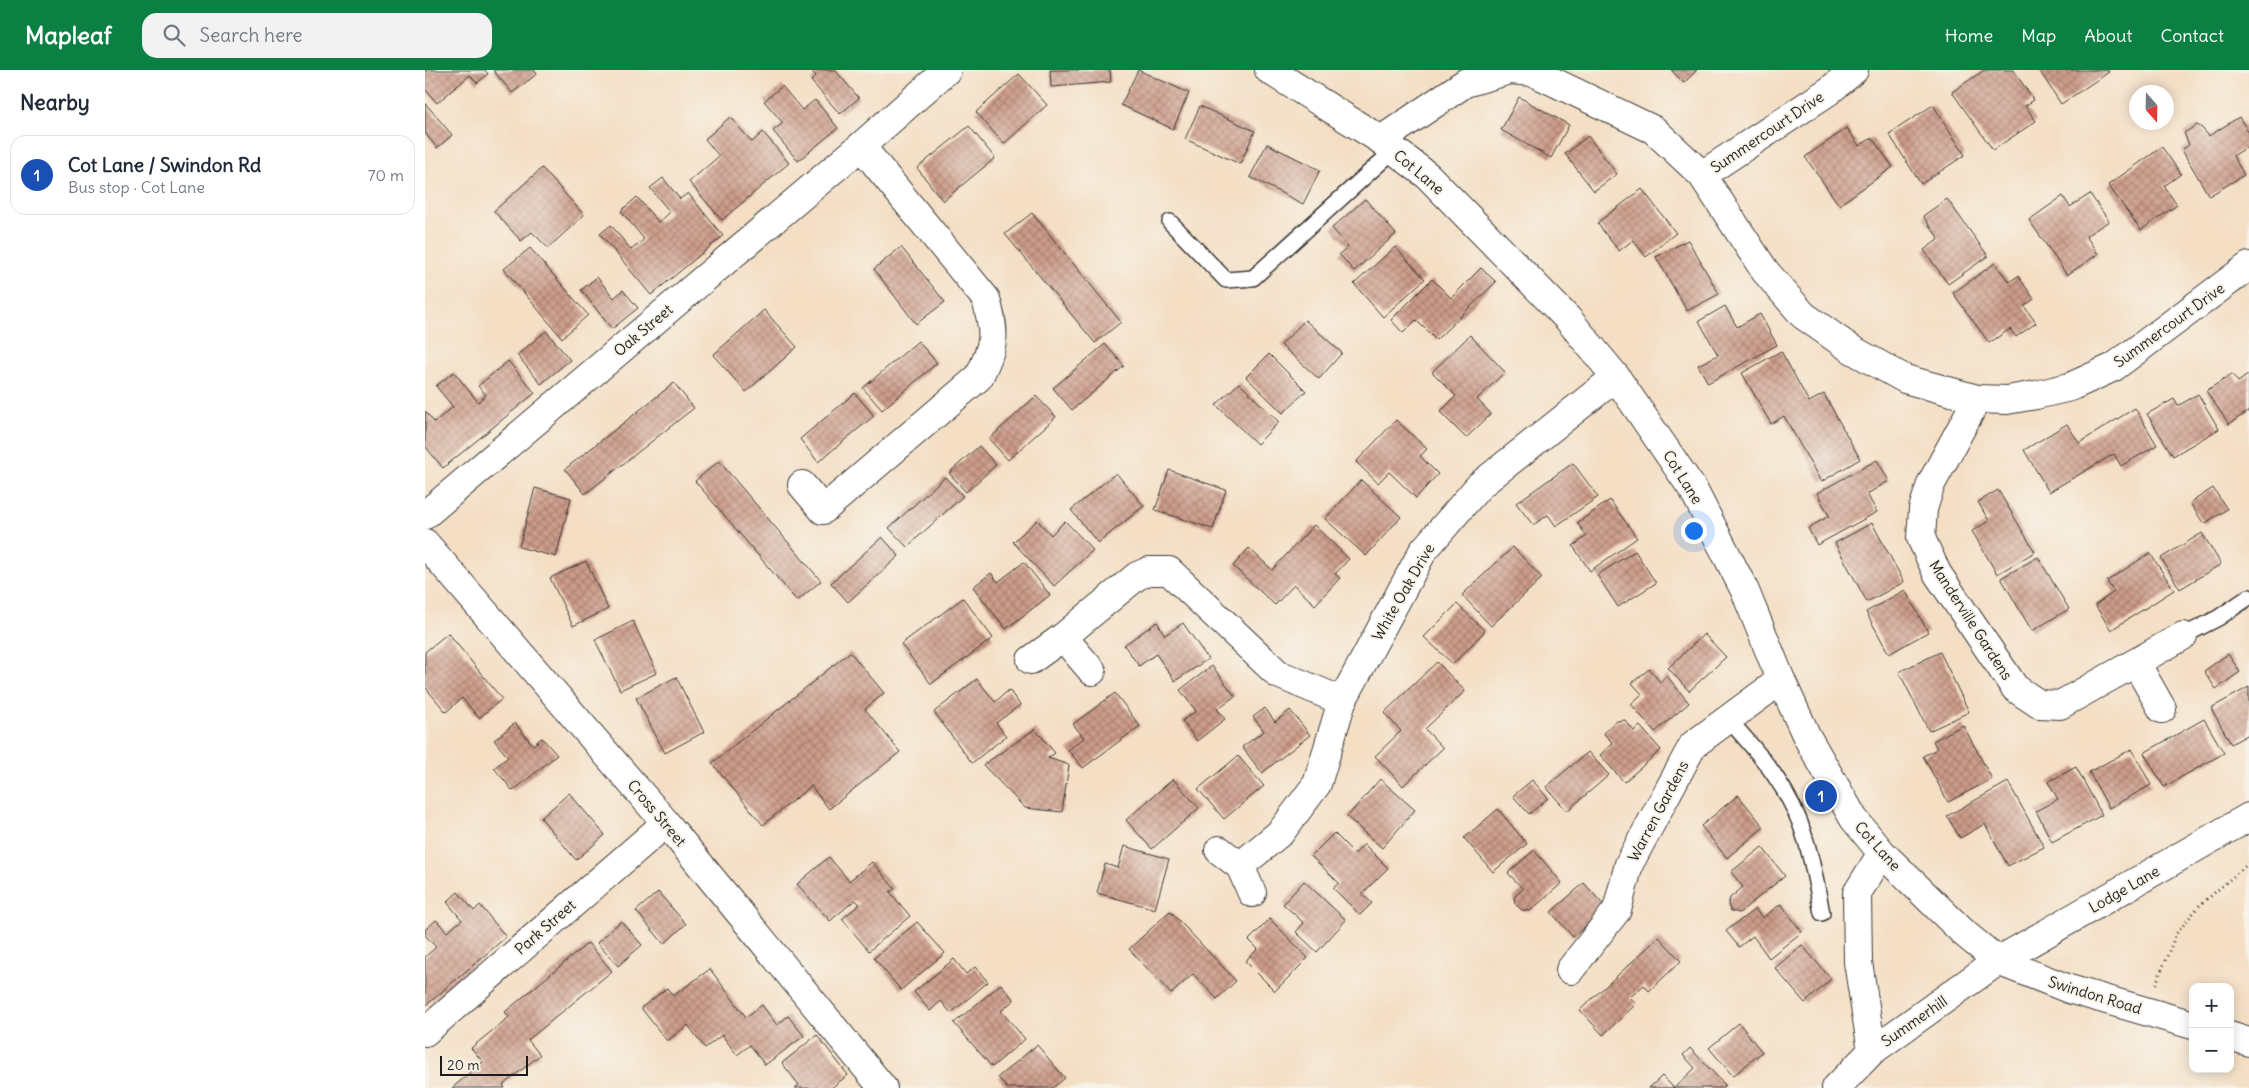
<!DOCTYPE html>
<html lang="en">
<head>
<meta charset="utf-8">
<style>
  body { margin:0; font-family:Delius,sans-serif; background:#f2f2f3; color:#1f2937 }
  .controls { position:absolute; right:15px; bottom:15px; display:grid; overflow:hidden; border-radius:10px; box-shadow:0 2px 12px #0003 }
  .controls button { width:45px; height:45px; display:grid; place-items:center; padding:0; border:0; border-bottom:1px solid #e0e1e3; background:#fff; color:#1f2937; font:25px sans-serif }
  .compass { position:absolute; left:1704px; top:15px; width:45px; height:45px; border-radius:50%; background:#fff; box-shadow:0 2px 12px #0003; rotate:160deg }
  .scale { position:absolute; left:15px; bottom:12px; width:88px; box-sizing:border-box; padding-left:5px; border:2px solid #1c1c1c; border-top:0; font-size:14px; line-height:18px; white-space:nowrap; color:#1c1c1c; -webkit-text-stroke:4px #f7f3e8; paint-order:stroke }
  .you { position:absolute; left:1268px; top:460px; width:18px; height:18px; margin:-12px; border:4px solid #fff; border-radius:50%; background:#1a73e8; box-shadow:0 0 0 8px #1a73e833 }
  .badge { display:grid; place-items:center; width:32px; height:32px; border-radius:50%; background:#0b8043; color:#fff; font-size:16px; font-weight:700 }
  .pin { position:absolute; translate:-50% -50%; border:2px solid #fff; box-shadow:0 1px 5px #0006 }
  .list { margin:0; padding:0; list-style:none }
  h2 { display:flex; justify-content:space-between; align-items:center; height:65px; margin:0; padding:0 20px; font-size:21px }
  h2 small { font-size:16px; font-weight:400; color:#747a83 }
  .list li { display:grid; grid-template-columns:32px 1fr auto; gap:15px; align-items:center; box-sizing:border-box; height:80px; margin:0 10px 10px; padding:0 10px; border:1px solid #e0e1e3; border-radius:15px }
  .list b { display:block; font-size:19px; white-space:nowrap }
  .list p { margin:0; font-size:16px; white-space:nowrap; color:#747a83 }
  .list em { font-size:16px; font-style:normal; color:#747a83 }
  .icon { flex:none; width:28px; height:28px; fill:none; stroke:currentColor; stroke-width:2; stroke-linecap:round; stroke-linejoin:round }
  .map { position:relative; flex:none; width:1824px; height:1018px; overflow:hidden }
  header { display:flex; align-items:center; gap:30px; box-sizing:border-box; height:70px; padding:0 25px; background:#0b8043; color:#fff }
  header strong { font-size:24px }
  nav { display:flex; gap:28px; margin-inline-start:auto; font-size:18px }
  .search { width:350px; height:45px; background:#f2f2f3; display:flex; align-items:center; gap:12px; box-sizing:border-box; padding:0 18px; border-radius:15px; color:#747a83; font-size:19px }
  main { display:flex }
  aside { flex:1; background:#fff }
  .map>svg:first-child { display:block }
  .building { fill:url(#building-cross-hatch) }
  .lines { fill:none; stroke-linecap:round; stroke-linejoin:round }
  .service-casing { stroke:#3c3935; stroke-width:18 }
  .minor-casing { stroke:#3c3935; stroke-width:30 }
  .tertiary-casing { stroke:#3c3935; stroke-width:30 }
  .secondary-casing { stroke:#3c3935; stroke-width:30 }
  .primary-casing { stroke:#3c3935; stroke-width:30 }
  .path { stroke:#3c3935; stroke-width:3; stroke-dasharray:1 4; stroke-linecap:butt }
  .service { stroke:#fff; stroke-width:15 }
  .minor { stroke:#fff; stroke-width:28 }
  .tertiary { stroke:#fff; stroke-width:28 }
  .secondary { stroke:#fff; stroke-width:28 }
  .primary { stroke:#fff; stroke-width:28 }
  .labels { text-anchor:middle; dominant-baseline:central; stroke-width:4; stroke-linejoin:round; paint-order:stroke }
  .street-label { font-size:15px; fill:#1c1c1c; stroke:#f7f3e8 }
</style>
</head>
<body>
<header>
<strong>Mapleaf</strong>
<div class="search"><svg class="icon" aria-label="search" viewBox="0 0 24 24"><circle cx="10" cy="10" r="6"/><path d="M15 15l6 6"/></svg>Search here</div>
<nav><a>Home</a><a>Map</a><a>About</a><a>Contact</a></nav>
</header>
<main>
<aside>
<h2>Nearby<small></small></h2>
<ul class="list">
<li><span class="badge" style="background:#1a4fb4">1</span><div><b>Cot Lane / Swindon Rd</b><p>Bus stop · Cot Lane</p></div><em>70 m</em></li>
</ul>
</aside>
<div class="map">
<svg width="1824" height="1018" viewBox="0 0 1824 1018">
  <defs>
    <pattern id="building-cross-hatch" width="8" height="8" patternUnits="userSpaceOnUse" patternTransform="scale(1.25)"><rect width="8" height="8" fill="#cd9c8a"/><path d="M0 0l8 8M0 8l8-8" fill="none" stroke="#a67e70"/></pattern>
  </defs>
  <rect width="100%" height="100%" fill="#f7f3e8"/>
  <filter id="ink" filterUnits="userSpaceOnUse"><feTurbulence type="fractalNoise" baseFrequency=".02" numOctaves="2"/><feDisplacementMap in="SourceGraphic" scale="10" xChannelSelector="R" yChannelSelector="G"/><feConvolveMatrix kernelMatrix="1 2 1 2 8 2 1 2 1" color-interpolation-filters="sRGB"/></filter>
  <filter id="wash" filterUnits="userSpaceOnUse"><feTurbulence type="fractalNoise" baseFrequency=".0096" numOctaves="4" result="noise"/><feDisplacementMap in="SourceGraphic" scale="20" xChannelSelector="R" yChannelSelector="G"/><feGaussianBlur stdDeviation="1.12" result="paint"/><feColorMatrix in="noise" values="0 0 0 0 0 0 0 0 0 0 0 0 0 0 0 0 0 1.4 0 .05"/><feComposite in="paint" operator="in"/></filter>
  <g filter="url(#wash)">
    <rect width="100%" height="100%" fill="#f4dec4"/>
    <g id="blocks">
      <path class="building" d="M0,0H60L63,4L52,13L45,5L12,33L0,19Z
        M68,0H109L112,4L87,23Z
        M386,0H410L434,28L415,44L386,11L391,6Z
        M625,0H685L686,12L626,17Z
        M713,0L764,23L748,59L696,35Z
        M1246,0H1272L1259,13Z
        M1559,0H1588L1609,30L1600,36L1611,51L1568,80L1527,22Z
        M1614,0H1683L1684,2L1636,34Z
        M594,4L622,35L579,74L551,42Z
        M357,16L377,40L390,30L413,58L373,91L348,61L358,53L339,31Z
        M1094,27L1144,55L1126,88L1076,60Z
        M0,33L27,65L12,78L0,63Z
        M1508,35L1540,85L1496,114L1464,64Z
        M775,36L830,61L815,94L760,69Z
        M305,47L327,72L338,62L364,93L297,150L264,112L294,86L280,69Z
        M1814,47L1824,63V76L1808,86L1819,105L1784,126L1757,80L1764,75L1759,63L1772,55L1777,58L1784,66Z
        M544,56L570,88L518,131L492,98Z
        M1422,58L1434,76L1447,68L1468,97L1414,135L1380,87Z
        M1163,66L1192,104L1169,121L1140,84Z
        M842,74L895,100L878,134L825,107Z
        M1737,77L1756,104L1739,116L1752,135L1716,160L1683,115Z
        M117,98L159,145L123,178L107,162L96,171L69,141Z
        M238,108L255,129L263,123L298,166L226,225L175,164L186,155L206,180L215,173L219,169L196,141L212,127L233,152L239,148L245,142L225,118Z
        M1217,119L1251,163L1221,187L1208,170L1194,181L1172,153Z
        M1665,124L1684,151L1661,166L1673,184L1642,205L1604,150L1638,126L1645,137Z
        M940,129L971,164L929,201L914,184L923,177L907,158Z
        M1522,129L1563,186L1523,214L1499,180L1514,169L1498,146Z
        M607,143L696,252L670,273L580,164Z
        M1263,170L1294,224L1262,241L1231,187Z
        M476,177L520,232L491,254L449,199Z
        M970,177L1000,209L958,247L929,214Z
        M105,178L163,245L137,268L79,199Z
        M1570,193L1584,212L1593,206L1609,229L1599,236L1611,253L1591,267L1585,259L1564,273L1528,223Z
        M1056,198L1071,212L1011,270L991,250L978,263L966,250L1007,209L1026,228Z
        M172,207L189,228L198,220L213,238L187,259L156,220Z
        M1300,236L1312,257L1335,244L1352,275L1283,313L1273,295L1293,285L1274,251Z
        M339,240L372,277L321,322L288,285Z
        M880,250L917,283L894,309L856,275Z
        M121,261L145,290L116,314L92,285Z
        M1045,265L1080,302L1052,329L1066,344L1041,368L1015,342L1031,326L1007,302Z
        M493,271L512,293L457,340L438,318Z
        M680,274L699,296L647,340L628,318Z
        M1356,281L1384,332L1399,324L1435,389L1396,412L1359,346L1346,354L1317,303Z
        M844,284L881,321L858,343L821,307Z
        M83,291L110,323L18,398L0,376V341L9,352L28,337L11,316L29,302L53,332L61,325L53,316Z
        M1807,304L1813,312L1824,304V341L1804,354L1781,321Z
        M249,313L269,338L160,424L140,399Z
        M814,313L854,352L832,374L791,335Z
        M430,323L449,346L393,392L375,369Z
        M1773,324L1794,359L1748,386L1722,344L1749,329L1753,336Z
        M611,326L631,347L583,390L564,369Z
        M1710,338L1732,375L1696,396L1689,384L1624,422L1599,380L1642,354L1654,373Z
        M971,350L1002,379L995,386L1013,404L991,428L964,402L953,413L931,392Z
        M554,376L571,395L541,422L524,403Z
        M1452,390L1464,411L1442,424L1452,442L1392,475L1383,458L1404,446L1392,423Z
        M294,391L396,511L372,531L270,411Z
        M1148,393L1173,427L1131,456L1123,445L1108,455L1091,433Z
        M744,400L801,420L788,459L730,440Z
        M691,403L719,436L673,473L646,440Z
        M520,407L538,426L482,477L464,458Z
        M936,410L976,447L941,486L900,449Z
        M110,418L146,428L131,487L94,477Z
        M1788,418L1802,439L1779,454L1765,433Z
        M1573,420L1610,482L1572,504L1547,461L1564,451L1553,432Z
        M1185,430L1212,468L1165,501L1148,476L1162,466L1152,453Z
        M612,450L626,465L640,451L668,480L629,516L588,472Z
        M1447,453L1479,512L1442,532L1410,473Z
        M889,455L924,489L910,504L915,508L890,535L869,515L850,535L808,496L824,478L847,500Z
        M1777,463L1796,494L1755,519L1736,488Z
        M457,467L474,486L423,532L406,513Z
        M1088,477L1117,508L1066,556L1037,525Z
        M1210,481L1231,513L1193,537L1172,505Z
        M1725,483L1749,520L1686,560L1670,535L1689,522L1682,511Z
        M1613,487L1644,539L1607,561L1576,508Z
        M161,491L183,539L148,556L125,508Z
        M599,492L625,525L581,559L548,517L566,503L573,512Z
        M1480,520L1503,562L1464,584L1441,542Z
        M538,528L568,568L506,614L476,574Z
        M1032,534L1060,561L1028,594L999,567Z
        M208,551L232,603L195,620L170,570Z
        M732,552L740,565L758,553L783,589L750,611L731,584L714,596L699,575Z
        M23,563L77,629L54,648L37,628L21,642L0,617V582Z
        M1279,564L1301,587L1264,621L1243,598Z
        M425,582L459,623L440,639L475,682L404,739L386,716L338,755L287,693Z
        M1515,582L1544,642L1504,661L1474,602Z
        M1803,584L1815,602L1791,619L1779,601Z
        M1012,592L1040,621L1000,659L1018,678L978,716L950,686L976,661L959,643Z
        M787,596L810,626L792,639L800,649L772,671L757,651L771,641L755,620Z
        M1224,599L1235,612L1242,606L1264,633L1230,662L1206,634L1217,624L1207,613Z
        M251,607L279,662L240,683L211,628Z
        M552,609L570,632L584,620L595,635L571,653L581,666L547,693L509,642Z
        M1824,617V664L1806,674L1786,638Z
        M690,623L715,656L658,698L643,680L659,668L648,654Z
        M840,638L850,652L865,640L885,665L837,703L817,677L839,661L828,647Z
        M1779,649L1799,683L1739,717L1719,683Z
        M1200,650L1209,661L1215,656L1236,680L1199,712L1175,685L1188,673L1179,664L1182,659L1192,651Z
        M90,653L108,675L117,668L132,685L88,721L69,698L83,687L69,670Z
        M1538,655L1567,709L1523,732L1498,686L1512,679L1508,671Z
        M610,659L630,683L623,688L644,695L637,742L600,738L558,695Z
        M1707,679L1726,715L1684,738L1664,702Z
        M1163,682L1184,705L1142,741L1121,717Z
        M813,686L839,716L799,749L773,719Z
        M1651,697L1677,745L1627,772L1611,741L1633,729L1623,712Z
        M748,709L774,738L727,779L701,750Z
        M955,709L990,740L957,778L922,747Z
        M1107,710L1123,728L1104,744L1088,726Z
        M1583,712L1619,777L1583,796L1560,754L1535,768L1522,746Z
        M144,723L180,765L151,790L116,748Z
        M1313,725L1339,757L1302,788L1276,756Z
        M1073,739L1102,774L1068,802L1039,768Z
        M909,763L930,784L939,774L963,798L937,824L947,833L935,845L908,818L914,813L886,786Z
        M699,776L744,789L730,839L672,823L680,794L693,798Z
        M1337,777L1360,806L1314,843L1306,841L1303,835L1305,828L1318,817L1306,802Z
        M1109,780L1137,813L1105,841L1097,840L1090,834L1089,827L1098,819L1083,803Z
        M404,787L424,811L447,792L470,819L465,822L485,846L444,881L417,849L435,834L430,830L405,851L372,814Z
        M879,811L921,850L892,882L871,862L879,853L858,834Z
        M1159,813L1181,838L1148,867L1126,842Z
        M33,822L49,841L55,835L81,867L0,936V887L11,877L0,865V860L11,850L22,862L37,850L22,832Z
        M233,822L261,854L239,874L211,841Z
        M1356,834L1377,862L1344,888L1328,866L1314,877L1301,861L1330,839L1337,848Z
        M745,841L811,911L792,929L768,904L746,924L704,879Z
        M845,849L883,888L850,921L820,891L833,879L824,870Z
        M196,851L217,875L193,896L172,873Z
        M492,852L520,883L476,920L449,888Z
        M1234,867L1256,891L1224,921L1219,915L1205,927L1211,934L1178,965L1155,940Z
        M163,873L187,901L103,970L115,985L78,1015L80,1018H27L58,992L46,978L84,947L80,942Z
        M1377,875L1406,909L1380,933L1350,898Z
        M529,889L541,904L550,897L563,912L526,943L516,931L505,941L489,922Z
        M285,899L321,947L337,935L352,955L363,946L379,966L340,995L325,975L312,985L297,965L280,978L263,955L242,971L216,938L242,918L248,926Z
        M576,914L589,930L576,941L600,969L567,997L529,953Z
        M1314,953L1337,982L1308,1006L1284,978Z
        M392,965L423,1005L406,1018H370L374,1015L357,993Z
        M612,975L640,1008L628,1018H582L573,1007Z
        M1265,978L1300,1015L1297,1018H1224L1237,1006L1249,1018L1270,998L1258,985Z"/>
    </g>
  </g>
  <g filter="url(#ink)">
    <use href="#blocks" fill-opacity="0" stroke="#3c3935" stroke-width="1"/>
    <g class="lines">
      <g class="service-casing">
        <path id="service" d="M745,152L801,210L828,208L969,80
          M1758,566L1793,548L1824,527
          M1303,649C1335,684 1367,721 1380,768C1388,792 1392,818 1397,843"/>
      </g>
      <g class="minor-casing">
        <path id="minor" d="M956,70L1040,13L1085,0L1108,2L1229,60L1277,105L1340,201L1378,245L1426,279L1480,309L1552,329L1582,330L1611,325L1645,317L1689,297L1824,196
          M1277,105L1404,21L1429,0
          M1552,329L1506,414L1498,439L1496,468L1512,503L1590,618L1614,634L1635,635L1758,566
          M377,415L398,440L554,307C570,273 571,265 561,229L436,76
          M0,445L436,76L522,0
          M0,473L241,753L458,1018
          M638,567L667,601
          M606,590L638,567L712,506L724,501H744L853,604L917,631
          M1711,593L1737,639
          M794,780L815,796L856,762L892,714L917,631L998,481L1055,415L1191,307
          M815,796L827,823
          M1145,900L1192,840L1204,794L1268,675L1356,610
          M0,962L241,753"/>
      </g>
      <g class="tertiary-casing">
        <path id="tertiary" d="M844,0L956,70L1003,106L1143,249L1191,307L1269,421L1320,521L1356,610L1382,667L1429,749L1457,783L1540,864L1573,891
          M1447,981L1433,892L1432,823L1457,783"/>
      </g>
      <g class="secondary-casing">
        <path id="secondary" d="M1573,891L1644,919L1768,955
          M1805,966L1824,972"/>
      </g>
      <g class="primary-casing">
        <path id="primary" d="M1411,1018L1447,981L1573,891L1824,747"/>
      </g>
      <path class="path" d="M1731,914L1751,864L1774,836L1824,793"/>
      <use href="#service" class="service"/>
      <use href="#minor" class="minor"/>
      <use href="#tertiary" class="tertiary"/>
      <use href="#secondary" class="secondary"/>
      <use href="#primary" class="primary"/>
    </g>
  </g>
  <g class="labels">
    <g class="street-label">
      <text transform="translate(1342 62) rotate(-34)">Summercourt Drive</text>
      <text transform="translate(994 102) rotate(40)">Cot Lane</text>
      <text transform="translate(1744 255) rotate(-36)">Summercourt Drive</text>
      <text transform="translate(218 260) rotate(-40)">Oak Street</text>
      <text transform="translate(1258 407) rotate(58)">Cot Lane</text>
      <text transform="translate(978 522) rotate(-60)">White Oak Drive</text>
      <text transform="translate(1546 550) rotate(57)">Manderville Gardens</text>
      <text transform="translate(1233 741) rotate(-62)">Warren Gardens</text>
      <text transform="translate(232 743) rotate(50)">Cross Street</text>
      <text transform="translate(1453 776) rotate(48)">Cot Lane</text>
      <text transform="translate(1699 819) rotate(-30)">Lodge Lane</text>
      <text transform="translate(120 857) rotate(-41)">Park Street</text>
      <text transform="translate(1670 925) rotate(17)">Swindon Road</text>
      <text transform="translate(1489 951) rotate(-35)">Summerhill</text>
    </g>
  </g>
</svg>
<div class="controls">
<button>+</button>
<button>−</button>
</div>
<svg class="compass" viewBox="-18 -18 36 36"><path d="M0-13l5 13h-10z" fill="#e53935"/><path d="M0 13l5-13h-10z" fill="#747a83"/></svg>
<div class="scale">20 m</div>
<div class="you"></div>
<div class="pin badge" style="left:1396px;top:726px;background:#1a4fb4">1</div>
</div>
</main>
</body>
</html>
